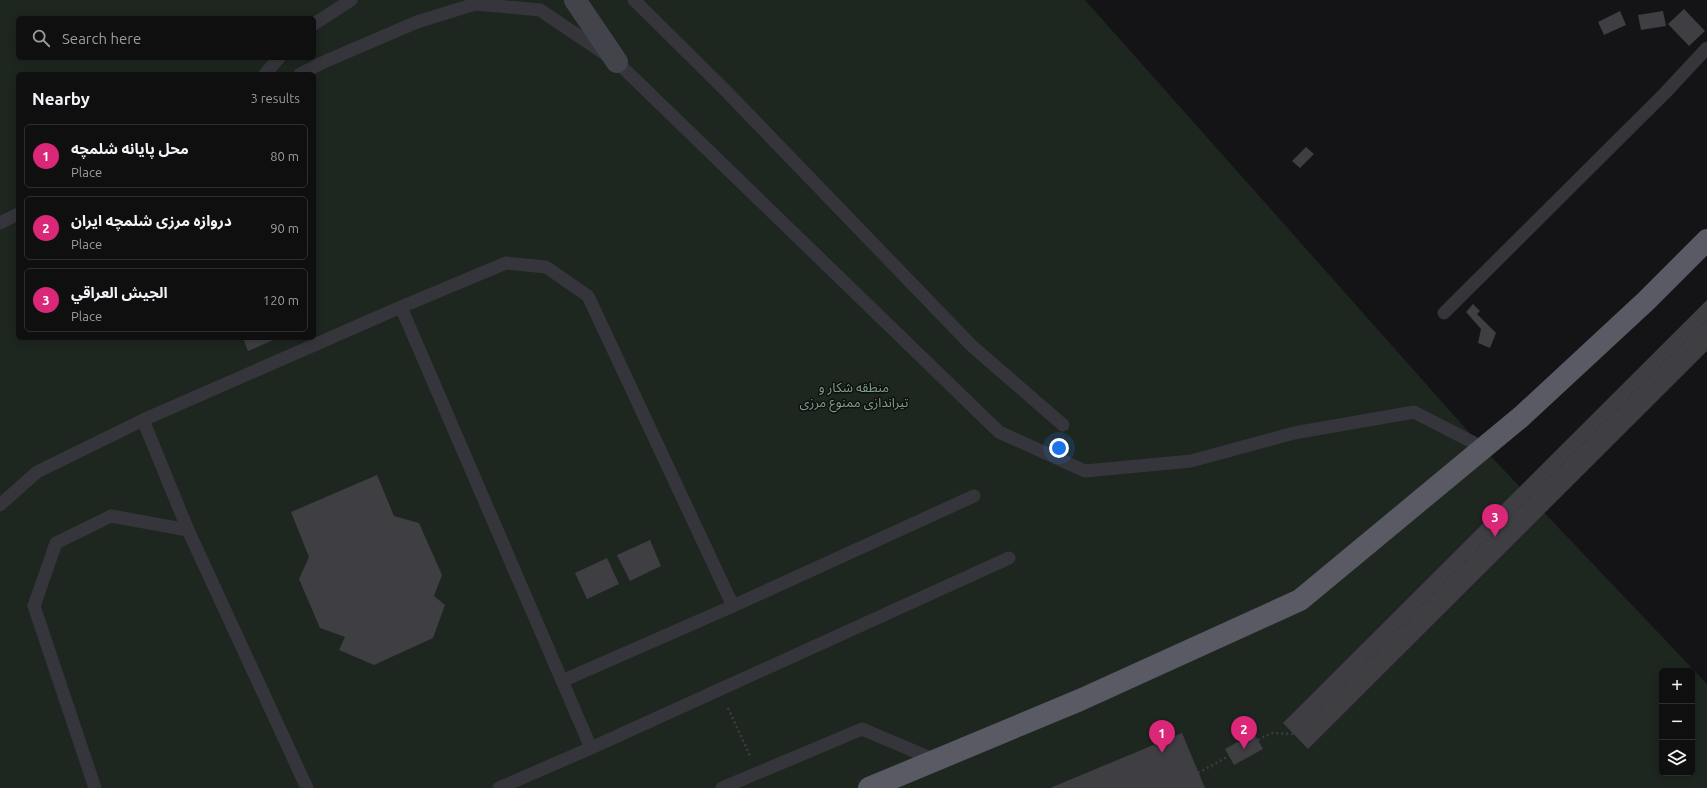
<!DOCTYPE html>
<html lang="en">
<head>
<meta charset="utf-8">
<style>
  body { margin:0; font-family:Ubuntu,"Noto Sans Arabic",sans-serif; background:#1d1d1e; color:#f1f3f6 }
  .controls { position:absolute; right:12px; bottom:12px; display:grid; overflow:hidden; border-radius:6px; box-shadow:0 2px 10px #0003 }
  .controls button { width:36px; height:36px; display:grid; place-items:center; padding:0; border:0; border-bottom:1px solid #2f2f30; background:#0f0f10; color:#f1f3f6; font:20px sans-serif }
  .you { position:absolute; left:1059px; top:448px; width:14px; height:14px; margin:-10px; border:3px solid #fff; border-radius:50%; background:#1a73e8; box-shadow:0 0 0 6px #1a73e833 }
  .badge { display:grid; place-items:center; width:26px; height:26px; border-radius:50%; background:#db2777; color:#fff; font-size:13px; font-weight:700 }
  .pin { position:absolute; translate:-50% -33px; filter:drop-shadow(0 1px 2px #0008) }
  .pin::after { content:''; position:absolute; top:21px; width:14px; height:12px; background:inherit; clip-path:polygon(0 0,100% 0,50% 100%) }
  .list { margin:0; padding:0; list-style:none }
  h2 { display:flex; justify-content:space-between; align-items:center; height:52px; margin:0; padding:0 16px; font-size:17px }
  h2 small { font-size:13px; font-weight:400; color:#9b9c9f }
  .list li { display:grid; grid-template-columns:26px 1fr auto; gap:12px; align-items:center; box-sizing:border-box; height:64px; margin:0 8px 8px; padding:0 8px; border:1px solid #2f2f30; border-radius:6px }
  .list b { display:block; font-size:15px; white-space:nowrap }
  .list p { margin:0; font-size:13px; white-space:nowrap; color:#9b9c9f }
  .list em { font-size:13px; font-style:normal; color:#9b9c9f }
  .icon { flex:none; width:22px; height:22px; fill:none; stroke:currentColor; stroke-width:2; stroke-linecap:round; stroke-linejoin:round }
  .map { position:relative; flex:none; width:1707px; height:788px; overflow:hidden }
  .search { position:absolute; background:#0f0f10; box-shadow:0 2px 10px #0003; left:16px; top:16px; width:300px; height:44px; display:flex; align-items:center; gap:10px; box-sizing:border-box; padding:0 14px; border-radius:6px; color:#9b9c9f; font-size:15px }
  .panel { position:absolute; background:#0f0f10; box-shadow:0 2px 10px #0003; left:16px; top:72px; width:300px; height:268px; border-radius:6px }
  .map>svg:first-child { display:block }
  .green { fill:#1e2620; fill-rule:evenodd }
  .building { fill:#3e3e43 }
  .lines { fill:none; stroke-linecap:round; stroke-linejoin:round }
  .path { stroke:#3b3c42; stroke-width:2.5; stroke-dasharray:2 3; stroke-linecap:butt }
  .service { stroke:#35353b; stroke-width:13 }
  .secondary { stroke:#43444b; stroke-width:22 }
  .trunk { stroke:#595a63; stroke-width:22 }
  .labels { text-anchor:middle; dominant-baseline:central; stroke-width:3; stroke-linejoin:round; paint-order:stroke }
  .park-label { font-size:13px; fill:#7ba283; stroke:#0f0f11 }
</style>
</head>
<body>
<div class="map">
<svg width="1707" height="788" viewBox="0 0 1707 788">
  <rect width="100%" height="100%" fill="#141416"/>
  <path class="green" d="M0,0H1085L1482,447L1707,684V788H0ZM18,18H314V58H18ZM18,74H314V338H18ZM1662,671H1692V773H1662Z"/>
  <path class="building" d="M1684,9L1705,31L1689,46L1668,24Z
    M1620,11L1626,25L1604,35L1598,22Z
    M1663,11L1666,26L1641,30L1638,15Z
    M1306,147L1314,154L1300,168L1292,161Z
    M1707,300V351L1308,749L1283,723Z
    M1473,304L1480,311L1477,314L1496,333L1490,348L1478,343L1481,329L1466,312Z
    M243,338H278L248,351Z
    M377,475L394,516L419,523L442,575L434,596L445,605L433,638L374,665L339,650L345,637L320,628L299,579L309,557L291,512Z
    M650,540L661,566L630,581L617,555Z
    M607,558L619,584L587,599L575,573Z
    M1182,733L1205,788H1050Z
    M1254,733L1263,749L1234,765L1225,749Z"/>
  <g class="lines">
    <path class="path" d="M728,708L750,756
      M1258,740L1271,733L1294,734L1707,319
      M1198,773L1229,756"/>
    <path class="service" d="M634,0L725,90L972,346L1063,425
      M314,24L351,0
      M265,74L279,58
      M300,74L326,61L417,22L475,4L540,10L617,62L999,432L1085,471L1191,461L1294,433L1414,412L1482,447
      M0,223L18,214
      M401,307L506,263L546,267L588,296L733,606L562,681
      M1444,313L1666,92L1707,48
      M0,505L37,472L143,420
      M188,530L143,420L401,307L591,748L499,788
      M733,606L974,496
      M591,748L1009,558
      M95,788L34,606L56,543L111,516L188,530L307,788
      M722,788L862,729L935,760"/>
    <path class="secondary" d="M575,0L617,62"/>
    <path class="trunk" d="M869,788L1080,700L1300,600L1522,416L1646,301L1707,240"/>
  </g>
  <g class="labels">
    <g class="park-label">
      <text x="854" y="387">منطقه شکار و<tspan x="854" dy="15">تیراندازی ممنوع مرزی</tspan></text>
    </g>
  </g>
</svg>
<div class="controls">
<button>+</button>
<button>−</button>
<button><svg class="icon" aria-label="layers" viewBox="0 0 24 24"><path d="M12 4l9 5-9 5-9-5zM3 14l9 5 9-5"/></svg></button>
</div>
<div class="you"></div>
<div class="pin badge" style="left:1162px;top:753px">1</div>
<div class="pin badge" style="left:1244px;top:749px">2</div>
<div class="pin badge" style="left:1495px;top:537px">3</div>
<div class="search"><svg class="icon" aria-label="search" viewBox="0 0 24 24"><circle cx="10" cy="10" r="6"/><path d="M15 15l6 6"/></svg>Search here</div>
<section class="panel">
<h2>Nearby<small>3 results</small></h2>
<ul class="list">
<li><span class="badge">1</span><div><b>محل پایانه شلمچه</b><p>Place</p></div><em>80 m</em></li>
<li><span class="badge">2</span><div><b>دروازه مرزی شلمچه ایران</b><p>Place</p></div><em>90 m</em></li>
<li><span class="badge">3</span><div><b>الجيش العراقي</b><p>Place</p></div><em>120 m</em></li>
</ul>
</section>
</div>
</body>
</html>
